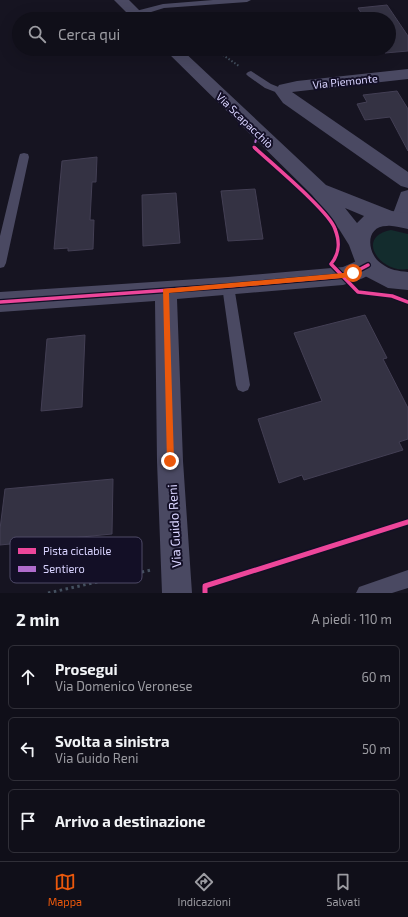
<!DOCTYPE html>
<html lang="it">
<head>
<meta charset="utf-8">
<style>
  body { margin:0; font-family:"Exo 2",sans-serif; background:#191822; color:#f1f3f6 }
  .stop { position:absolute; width:12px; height:12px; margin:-9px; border:3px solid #ea580c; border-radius:50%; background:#fff }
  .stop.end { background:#ea580c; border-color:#fff; box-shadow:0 1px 4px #0008 }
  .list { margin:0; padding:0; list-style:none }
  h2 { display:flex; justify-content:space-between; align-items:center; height:52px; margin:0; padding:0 16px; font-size:17px }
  h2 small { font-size:13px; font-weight:400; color:#9c9ca2 }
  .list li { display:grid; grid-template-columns:26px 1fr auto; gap:12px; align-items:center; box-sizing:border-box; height:64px; margin:0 8px 8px; padding:0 8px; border:1px solid #302f38; border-radius:6px }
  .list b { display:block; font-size:15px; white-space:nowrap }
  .list p { margin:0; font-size:13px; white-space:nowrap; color:#9c9ca2 }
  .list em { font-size:13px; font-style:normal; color:#9c9ca2 }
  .icon { flex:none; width:22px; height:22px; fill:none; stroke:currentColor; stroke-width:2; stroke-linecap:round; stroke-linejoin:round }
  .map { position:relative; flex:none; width:408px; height:593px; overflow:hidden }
  .search { position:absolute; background:#100f19; box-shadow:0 4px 16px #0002; left:12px; right:12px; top:12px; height:44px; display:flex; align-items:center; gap:10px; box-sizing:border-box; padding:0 14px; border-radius:22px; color:#9c9ca2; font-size:15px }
  .sheet { height:268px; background:#100f19 }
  nav { display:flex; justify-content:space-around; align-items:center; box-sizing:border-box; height:56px; border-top:1px solid #302f38; background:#100f19; font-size:11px; color:#9c9ca2 }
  nav a { display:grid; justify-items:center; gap:2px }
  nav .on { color:#ea580c }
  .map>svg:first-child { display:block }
  .green { fill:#132c2d }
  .building { fill:#343243; stroke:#433f54 }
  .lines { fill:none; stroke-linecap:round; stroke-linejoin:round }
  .path-far1 { stroke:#44505f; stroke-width:2; stroke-dasharray:1.5 2; stroke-linecap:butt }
  .path { stroke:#44505f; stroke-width:3; stroke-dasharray:2.5 3.5; stroke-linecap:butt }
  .service { fill:#4a4962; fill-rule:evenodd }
  .minor { fill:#4a4962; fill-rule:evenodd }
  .tertiary { fill:#4a4962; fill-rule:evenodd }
  .quiet { stroke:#b06ccc; stroke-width:2; stroke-dasharray:4.5 2; stroke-linecap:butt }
  .cycleway-far2-casing { stroke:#130f26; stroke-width:5 }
  .cycleway-far1-casing { stroke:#130f26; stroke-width:6 }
  .cycleway-casing { stroke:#130f26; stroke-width:8 }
  .cycleway-far2 { stroke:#ed469a; stroke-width:3 }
  .cycleway-far1 { stroke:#ed469a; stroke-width:3.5 }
  .cycleway { stroke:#ed469a; stroke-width:5 }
  .route { fill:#ea580c }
  .labels { text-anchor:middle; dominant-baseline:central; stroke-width:4; stroke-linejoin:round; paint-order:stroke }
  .far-street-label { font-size:11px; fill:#d9d4ff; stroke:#130f26 }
  .street-label { font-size:13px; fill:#d9d4ff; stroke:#130f26 }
  .key { fill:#130f26; stroke:#4e4a67; stroke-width:1 }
  .key-label { font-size:11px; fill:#d9d4ff }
</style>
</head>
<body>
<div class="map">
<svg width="408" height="593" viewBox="0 0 408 593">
  <rect width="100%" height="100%" fill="#161421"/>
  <path class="green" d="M391,230L408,234V269C381,274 354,237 391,230Z"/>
  <path class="building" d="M387,5L408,36V51L385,53L383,49H389V19H365L358,8Z
    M397,91L408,109V151L390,117L365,120L357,104L367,102L363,95Z
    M97,157L96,182H92L90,220H94L93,249L68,251V248L54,249L62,161Z
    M255,189L263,239L228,241L221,191Z
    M176,193L180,243L143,246L142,195Z
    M365,315L387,358L383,359L408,408V439L399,442L403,450L304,480L302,475L279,483L258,419L322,401L294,333Z
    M85,335L82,407L41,411L47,339Z
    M113,479L112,534L0,545V529L5,489Z"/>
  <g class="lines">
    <path class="path-far1" d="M214,49L239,66"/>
    <path class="path" d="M48,593L151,570"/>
    <path class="service" d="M213,0H251L247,2L164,8L135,17L131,14L132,12L163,4Z
      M251,71L271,84L286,90L288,92L283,95L265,88L248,76L246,74L248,72Z
      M24,153L28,154L29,157L6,263L4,267L0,268V236L19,157L20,154Z
      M228,281L233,282L234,286L250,385L248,390L243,392L238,390L236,385L222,286L223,282Z
      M408,570V588L392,593H356L359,587Z"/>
    <path class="minor" d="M408,69V79L292,92L408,172V188L401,186L283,103L275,92L279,85L297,81Z
      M408,190V224L401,227L394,224L391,219L401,192Z
      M368,256L375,259L379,265C372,277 356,281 343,285L177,299L183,461L192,593H162L157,461L155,301L0,312V292L228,277L343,267Z"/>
    <path class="tertiary" d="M114,0H129L148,19H133Z
      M164,49H181L326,185L392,211L408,213V229C401,228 393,225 387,226C364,226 367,255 382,264C390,270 398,271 408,272V290L388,288L365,276L356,264L349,245L339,229L312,195ZM345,208L364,216L357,223Z"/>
    <path class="quiet" d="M255,149L254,147L258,132"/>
    <g class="cycleway-far2-casing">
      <path id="cycleway-far2" d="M254,147L256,149"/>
    </g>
    <g class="cycleway-far1-casing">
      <path id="cycleway-far1" d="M255,148C271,163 330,212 335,229C340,242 340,253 331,264L358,292L392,296L408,302
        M0,302L228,286L343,276L353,273L368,265"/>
    </g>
    <g class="cycleway-casing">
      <path id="cycleway" d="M205,593V586L408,522"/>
    </g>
    <use href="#cycleway-far2" class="cycleway-far2"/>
    <use href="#cycleway-far1" class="cycleway-far1"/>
    <use href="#cycleway" class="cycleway"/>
  </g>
  <path class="route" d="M353,270L355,271V275L343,278L169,293L174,461L173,463H167L163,289L343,273Z"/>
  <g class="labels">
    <g class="far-street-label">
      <text transform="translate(345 81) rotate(-6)">Via Piemonte</text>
      <text transform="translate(245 120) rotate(44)">Via Scapacchiò</text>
    </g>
    <g class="street-label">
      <text transform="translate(174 526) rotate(-93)">Via Guido Reni</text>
    </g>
  </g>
  <rect x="10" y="537" width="132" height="46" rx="6" class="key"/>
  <rect x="18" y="548" width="18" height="6" fill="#ed469a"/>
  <rect x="18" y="566" width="18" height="6" fill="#b06ccc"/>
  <g class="key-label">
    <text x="43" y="555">Pista ciclabile</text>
    <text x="43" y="573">Sentiero</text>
  </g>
</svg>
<div class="stop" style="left:353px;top:273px"></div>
<div class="stop end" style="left:170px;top:461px"></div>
<div class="search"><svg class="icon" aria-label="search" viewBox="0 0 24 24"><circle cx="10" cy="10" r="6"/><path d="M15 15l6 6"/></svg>Cerca qui</div>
</div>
<section class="sheet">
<h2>2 min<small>A piedi · 110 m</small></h2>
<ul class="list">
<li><svg class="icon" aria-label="ahead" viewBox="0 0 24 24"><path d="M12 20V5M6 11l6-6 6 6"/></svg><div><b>Prosegui</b><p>Via Domenico Veronese</p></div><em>60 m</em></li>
<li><svg class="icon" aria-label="left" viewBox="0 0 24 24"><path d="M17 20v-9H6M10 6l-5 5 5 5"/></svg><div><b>Svolta a sinistra</b><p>Via Guido Reni</p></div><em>50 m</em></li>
<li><svg class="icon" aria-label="arrive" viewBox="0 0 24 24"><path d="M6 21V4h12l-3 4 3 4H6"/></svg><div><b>Arrivo a destinazione</b></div></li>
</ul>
</section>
<nav>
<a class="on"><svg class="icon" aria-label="map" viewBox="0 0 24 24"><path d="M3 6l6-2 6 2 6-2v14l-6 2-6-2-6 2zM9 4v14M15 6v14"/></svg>Mappa</a>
<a><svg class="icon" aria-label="directions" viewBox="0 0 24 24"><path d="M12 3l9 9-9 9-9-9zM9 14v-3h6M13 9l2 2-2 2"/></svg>Indicazioni</a>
<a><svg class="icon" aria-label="saved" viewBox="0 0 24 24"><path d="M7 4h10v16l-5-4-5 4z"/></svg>Salvati</a>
</nav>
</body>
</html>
